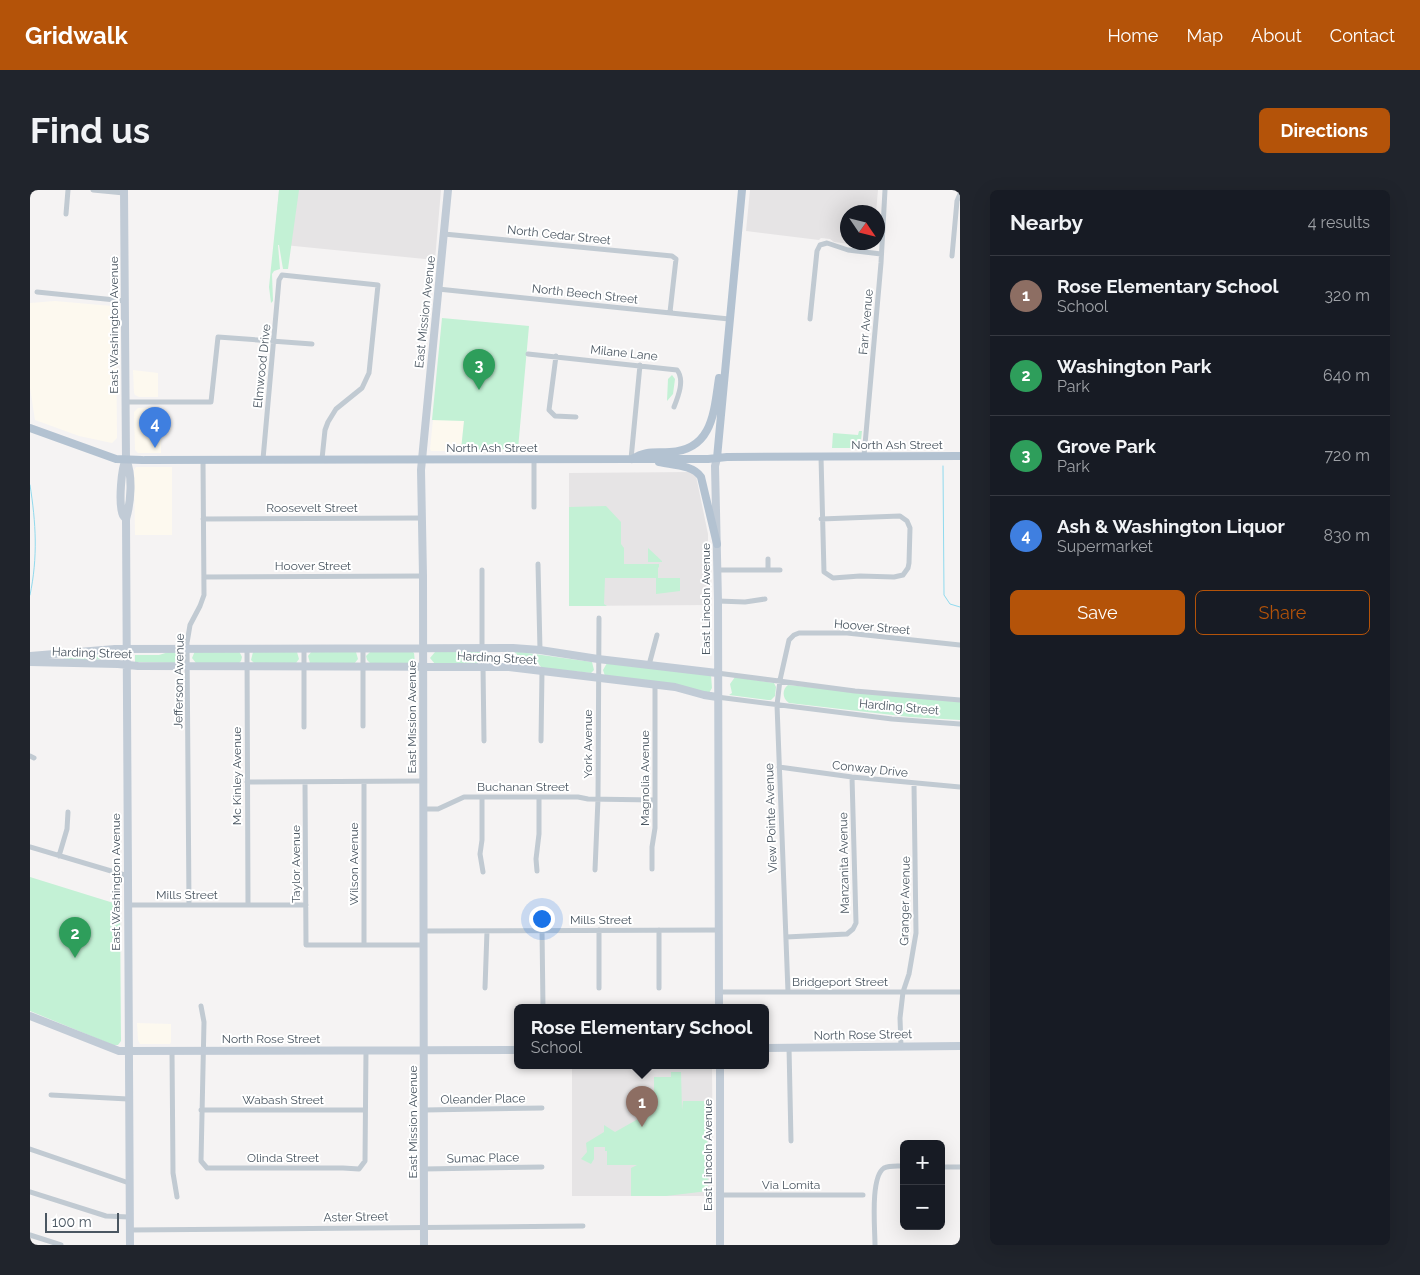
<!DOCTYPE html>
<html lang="en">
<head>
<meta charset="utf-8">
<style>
  body { margin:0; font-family:Raleway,sans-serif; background:#20242c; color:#f1f3f6 }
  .controls { position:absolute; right:15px; bottom:15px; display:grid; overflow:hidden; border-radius:8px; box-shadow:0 5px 20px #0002 }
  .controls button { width:45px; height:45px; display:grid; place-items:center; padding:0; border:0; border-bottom:1px solid #363941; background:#171b24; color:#f1f3f6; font:25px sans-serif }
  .compass { position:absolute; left:810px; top:15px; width:45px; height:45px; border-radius:50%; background:#171b24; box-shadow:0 5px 20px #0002; rotate:125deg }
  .scale { position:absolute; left:15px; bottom:12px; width:74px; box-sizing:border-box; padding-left:5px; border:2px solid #4a5661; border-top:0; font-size:14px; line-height:18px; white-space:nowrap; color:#4a5661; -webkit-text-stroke:4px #fff; paint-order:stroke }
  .you { position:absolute; left:511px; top:728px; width:18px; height:18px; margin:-12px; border:4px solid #fff; border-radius:50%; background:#1a73e8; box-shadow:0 0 0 8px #1a73e833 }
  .badge { display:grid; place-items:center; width:32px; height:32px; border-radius:50%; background:#b45309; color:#fff; font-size:16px; font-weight:700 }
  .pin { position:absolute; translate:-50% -41px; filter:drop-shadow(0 1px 2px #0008) }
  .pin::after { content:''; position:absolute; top:26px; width:18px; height:15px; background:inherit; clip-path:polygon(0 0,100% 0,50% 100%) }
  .popup { position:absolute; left:484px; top:814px; width:255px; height:65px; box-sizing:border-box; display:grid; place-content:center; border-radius:8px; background:#171b24; filter:drop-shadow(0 1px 4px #0005); font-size:16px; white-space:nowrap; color:#9ea1a6 }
  .popup b { font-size:19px; color:#f1f3f6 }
  .popup::after { content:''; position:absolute; left:50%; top:100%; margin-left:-10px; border:10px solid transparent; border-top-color:#171b24 }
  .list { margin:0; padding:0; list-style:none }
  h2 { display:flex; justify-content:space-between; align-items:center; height:65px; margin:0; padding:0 20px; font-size:21px }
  h2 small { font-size:16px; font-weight:400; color:#9ea1a6 }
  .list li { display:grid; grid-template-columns:32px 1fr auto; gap:15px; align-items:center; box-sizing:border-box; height:80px; padding:0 20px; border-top:1px solid #363941 }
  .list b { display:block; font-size:19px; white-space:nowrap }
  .list p { margin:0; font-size:16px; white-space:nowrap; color:#9ea1a6 }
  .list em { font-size:16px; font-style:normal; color:#9ea1a6 }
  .actions { display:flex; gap:10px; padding:15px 20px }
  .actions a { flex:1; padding:11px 0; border:1px solid #b45309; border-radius:8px; text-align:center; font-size:18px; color:#b45309 }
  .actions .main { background:#b45309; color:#fff }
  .map { position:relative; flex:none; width:930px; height:1055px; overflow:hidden; border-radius:8px }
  header { display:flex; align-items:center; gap:30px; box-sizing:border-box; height:70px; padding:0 25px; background:#b45309; color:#fff }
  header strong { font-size:24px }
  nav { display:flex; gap:28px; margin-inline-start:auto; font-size:18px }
  .intro { display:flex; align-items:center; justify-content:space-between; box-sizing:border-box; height:120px; padding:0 30px }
  h1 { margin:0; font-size:35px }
  .button { padding:12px 22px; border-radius:8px; background:#b45309; color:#fff; font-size:18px; font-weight:700 }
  main { display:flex; gap:30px; padding:0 30px }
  aside { flex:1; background:#171b24; border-radius:8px; box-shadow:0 5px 20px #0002 }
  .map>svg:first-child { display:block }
  .commercial { fill:#fdf9ef }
  .education { fill:#e6e4e5 }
  .green { fill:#c3f1d5 }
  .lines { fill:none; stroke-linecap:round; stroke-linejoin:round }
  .stream { stroke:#90daee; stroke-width:1 }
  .street { stroke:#c1cad2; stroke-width:5 }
  .secondary { stroke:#c1cbd6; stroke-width:8 }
  .primary { stroke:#b3c2d1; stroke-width:8 }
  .labels { text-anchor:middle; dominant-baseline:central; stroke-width:4; stroke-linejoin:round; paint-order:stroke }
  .street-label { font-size:12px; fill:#4a5661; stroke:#fff }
</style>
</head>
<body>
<header>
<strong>Gridwalk</strong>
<nav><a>Home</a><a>Map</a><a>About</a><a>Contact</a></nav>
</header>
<div class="intro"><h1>Find us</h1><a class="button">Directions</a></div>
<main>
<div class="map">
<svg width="930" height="1055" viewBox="0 0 930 1055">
  <rect width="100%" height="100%" fill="#f5f3f3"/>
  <path class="commercial" d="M25,111L82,116L86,119L87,248L82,253L49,246L5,230L0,198V113Z
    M103,180L128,183V207H109L105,205L104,203Z
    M108,218H131V263H108L105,260L104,222Z
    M403,230H434L431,261H401L400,259Z
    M106,277H142V345H105L104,280Z
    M107,833L141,834V852L140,854H110L108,850Z"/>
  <path class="education" d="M249,0H411L405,70L244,54Z
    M720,0H848L846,22H818V52L845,53L843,57L804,52L800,49L791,48L789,50L716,41Z
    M661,282L666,286L678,344V404L681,415L539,416V283Z
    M542,876H682L683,1006H542Z"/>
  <path class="green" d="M249,0H269L258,79H253L249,55H248L250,79L244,81L242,84L243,111L241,113L239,97Z
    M412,128L499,136L488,259L431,260L434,231L402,230Z
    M642,185L645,189L643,204L637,211L638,189Z
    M829,241H832C831,248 832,255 825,258H802L803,243L828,245Z
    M576,316L591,332V354L594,358V374H629V377L628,378V388H650V401L626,404V388H575L574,414L577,416H539V317Z
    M618,358L632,371V372H618Z
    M142,461H150C154,465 154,471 149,473L105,472V465H129Z
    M165,461H209L212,467L211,471L208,474L166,473L162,468Z
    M282,461L326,462L328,469L324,474L280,473L278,466Z
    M382,461L384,463L385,473L382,474H341L337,470L336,466L340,462Z
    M450,461L456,467L449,474H405L400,468L405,462Z
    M483,461L562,472L564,480L561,483L512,478L504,469L486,467L487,464Z
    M87,462V468L46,471L32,469Z
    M223,462H267L269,469L266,473L225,474L221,470Z
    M577,473L681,485L682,498L679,503L575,486L573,480Z
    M705,487L744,493L746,497L745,506L741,510H738L699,505L702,503L700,494Z
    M758,495L930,512V530L880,527L759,513C752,509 752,499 758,495Z
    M0,687L90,715L91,851L88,855H83L0,821Z
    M641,882H651L652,920L653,911H677L678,1001L636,1006H601V978L607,975H577V961H575V957H564V969L561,974L551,969L557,962L556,953L574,942V935L585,942L624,920V887H641Z"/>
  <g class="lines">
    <path class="stream" d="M913,276L914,405L920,414L930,417
      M0,295C6,333 8,367 0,405"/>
    <path class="street" d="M63,0L94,3
      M36,24L38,0
      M414,44L642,66L646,69L640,122
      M922,66L927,11L930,4
      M408,99L699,129
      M7,102L95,111
      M780,129L787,61L790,55L797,53L818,60L851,64
      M498,164L647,180C655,190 648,207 644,217
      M526,166L519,220L525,226L546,227
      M95,212H181L188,147L282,154
      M834,266L851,73L855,0
      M791,267L794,382L803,388L830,386L864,387L873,385L878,378L879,373L880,338L877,331L870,326L791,329
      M233,269L249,90L252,85L348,95L339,183L332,198L306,219L298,232L295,240L292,269
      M601,269L610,175
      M504,317V269
      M173,329L391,328
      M508,374L510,460
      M452,380V458
      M687,380H750
      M738,380V369
      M174,387L393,386
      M688,411L715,412L735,409
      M217,458L218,714
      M274,458V537
      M333,458V536
      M619,475L627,445
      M453,476L454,551
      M687,483L825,501L930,510
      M687,507L862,529L930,534
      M511,551L512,481
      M0,566L4,568
      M749,577L822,587L930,597
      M217,592L392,591
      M275,592L276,755H393
      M334,592V755
      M452,607V650L450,664L453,682
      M393,619H408L434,607H548L558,609L625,610
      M0,657L98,686
      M29,666L37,639L38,622
      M622,679V657L625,638V496
      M565,680L568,609L569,428
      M507,681L506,669L509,644V607
      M98,715H276
      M159,715L157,453L160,435L170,416L174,405L173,270
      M512,740L513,818
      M569,740V798
      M629,740V798
      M393,741L689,740
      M756,747L817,744L823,739L826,733L822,587
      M455,798L457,741
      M689,802H930
      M758,802L747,515L750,490L759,450L764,445L769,443H817L930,455
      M171,816L174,832L171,971L177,978H313L329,979L335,971L336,860
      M871,856L870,828L873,802L879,784L886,743L884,594
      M759,857L761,951
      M142,861L143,983L147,1007
      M21,905L98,909
      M171,920H335
      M395,920L512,918
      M0,959L99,993
      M911,977H930
      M394,979L512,977
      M0,1002L76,1026L99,1027
      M690,1005H833
      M99,1040L553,1036
      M0,1045L31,1055
      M845,1055C845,1039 840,987 854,978C860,975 868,976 874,976"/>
    <path class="secondary" d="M94,0L96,269C103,286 101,312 96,329L100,1055
      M687,268L685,276L688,411L689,818
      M96,269C91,279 89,311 92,322C92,324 94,327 96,329
      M0,466L85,459L483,458L510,460L568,469L687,483
      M0,472L88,474L108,476L479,477L645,497L674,505L687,507
      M0,826L89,861L488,860
      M736,858L930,856
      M690,876V1055
      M394,1055L393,386L391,280L418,0"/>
    <path class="primary" d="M0,238L86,269L112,270
      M687,268L712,0
      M602,269C617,260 624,263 640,262C683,260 684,221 689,188
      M115,270L601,269H678L697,267L930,266
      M629,272C643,275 663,275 671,287L687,354"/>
  </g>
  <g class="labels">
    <g class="street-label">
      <text transform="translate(529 45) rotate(6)">North Cedar Street</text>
      <text transform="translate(555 104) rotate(6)">North Beech Street</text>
      <text transform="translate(395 122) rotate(-84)">East Mission Avenue</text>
      <text transform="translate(836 132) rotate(-85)">Farr Avenue</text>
      <text transform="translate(84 135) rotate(-90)">East Washington Avenue</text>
      <text transform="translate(594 163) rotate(6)">Milane Lane</text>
      <text transform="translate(232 176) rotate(-84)">Elmwood Drive</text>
      <text x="867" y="255">North Ash Street</text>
      <text x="462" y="258">North Ash Street</text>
      <text x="282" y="318">Roosevelt Street</text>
      <text x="283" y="376">Hoover Street</text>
      <text transform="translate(676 409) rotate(-90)">East Lincoln Avenue</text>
      <text transform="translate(842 437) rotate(5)">Hoover Street</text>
      <text transform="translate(62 463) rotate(2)">Harding Street</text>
      <text transform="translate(467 468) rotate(3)">Harding Street</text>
      <text transform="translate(149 491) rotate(-89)">Jefferson Avenue</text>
      <text transform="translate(869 517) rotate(5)">Harding Street</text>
      <text transform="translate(382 527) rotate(-90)">East Mission Avenue</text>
      <text transform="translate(558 554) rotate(-90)">York Avenue</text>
      <text transform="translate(840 579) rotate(6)">Conway Drive</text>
      <text transform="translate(207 586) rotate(-90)">Mc Kinley Avenue</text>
      <text transform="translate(615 588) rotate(-90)">Magnolia Avenue</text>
      <text x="493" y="597">Buchanan Street</text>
      <text transform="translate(741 628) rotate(-92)">View Pointe Avenue</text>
      <text transform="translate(814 673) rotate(-91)">Manzanita Avenue</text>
      <text transform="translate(266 674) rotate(-90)">Taylor Avenue</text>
      <text transform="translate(324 674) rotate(-90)">Wilson Avenue</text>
      <text transform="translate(86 692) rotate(-90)">East Washington Avenue</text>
      <text x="157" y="705">Mills Street</text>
      <text transform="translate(875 711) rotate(-89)">Granger Avenue</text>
      <text x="571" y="730">Mills Street</text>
      <text x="810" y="792">Bridgeport Street</text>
      <text transform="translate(833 845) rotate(-1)">North Rose Street</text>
      <text x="241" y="849">North Rose Street</text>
      <text transform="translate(453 909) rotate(-1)">Oleander Place</text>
      <text x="253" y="910">Wabash Street</text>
      <text transform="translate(383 932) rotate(-90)">East Mission Avenue</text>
      <text transform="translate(678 965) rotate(-90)">East Lincoln Avenue</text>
      <text x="253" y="968">Olinda Street</text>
      <text transform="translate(453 968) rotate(-1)">Sumac Place</text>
      <text x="761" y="995">Via Lomita</text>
      <text transform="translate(326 1027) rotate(-1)">Aster Street</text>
    </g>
  </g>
</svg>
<div class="controls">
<button>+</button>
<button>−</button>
</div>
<svg class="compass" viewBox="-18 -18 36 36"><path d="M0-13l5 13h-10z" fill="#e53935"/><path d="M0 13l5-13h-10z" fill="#9ea1a6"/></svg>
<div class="scale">100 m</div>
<div class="you"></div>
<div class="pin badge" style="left:612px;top:937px;background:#8d6e63">1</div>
<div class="popup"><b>Rose Elementary School</b>School</div>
<div class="pin badge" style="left:45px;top:768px;background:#2e9e5b">2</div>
<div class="pin badge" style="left:449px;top:200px;background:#2e9e5b">3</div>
<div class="pin badge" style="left:125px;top:258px;background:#3f7fe0">4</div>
</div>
<aside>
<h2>Nearby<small>4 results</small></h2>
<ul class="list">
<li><span class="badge" style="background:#8d6e63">1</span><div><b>Rose Elementary School</b><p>School</p></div><em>320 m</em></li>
<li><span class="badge" style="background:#2e9e5b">2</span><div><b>Washington Park</b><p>Park</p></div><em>640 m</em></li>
<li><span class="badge" style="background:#2e9e5b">3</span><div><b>Grove Park</b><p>Park</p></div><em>720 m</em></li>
<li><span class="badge" style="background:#3f7fe0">4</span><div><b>Ash &amp; Washington Liquor</b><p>Supermarket</p></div><em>830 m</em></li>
</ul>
<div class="actions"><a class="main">Save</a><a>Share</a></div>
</aside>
</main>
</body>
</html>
